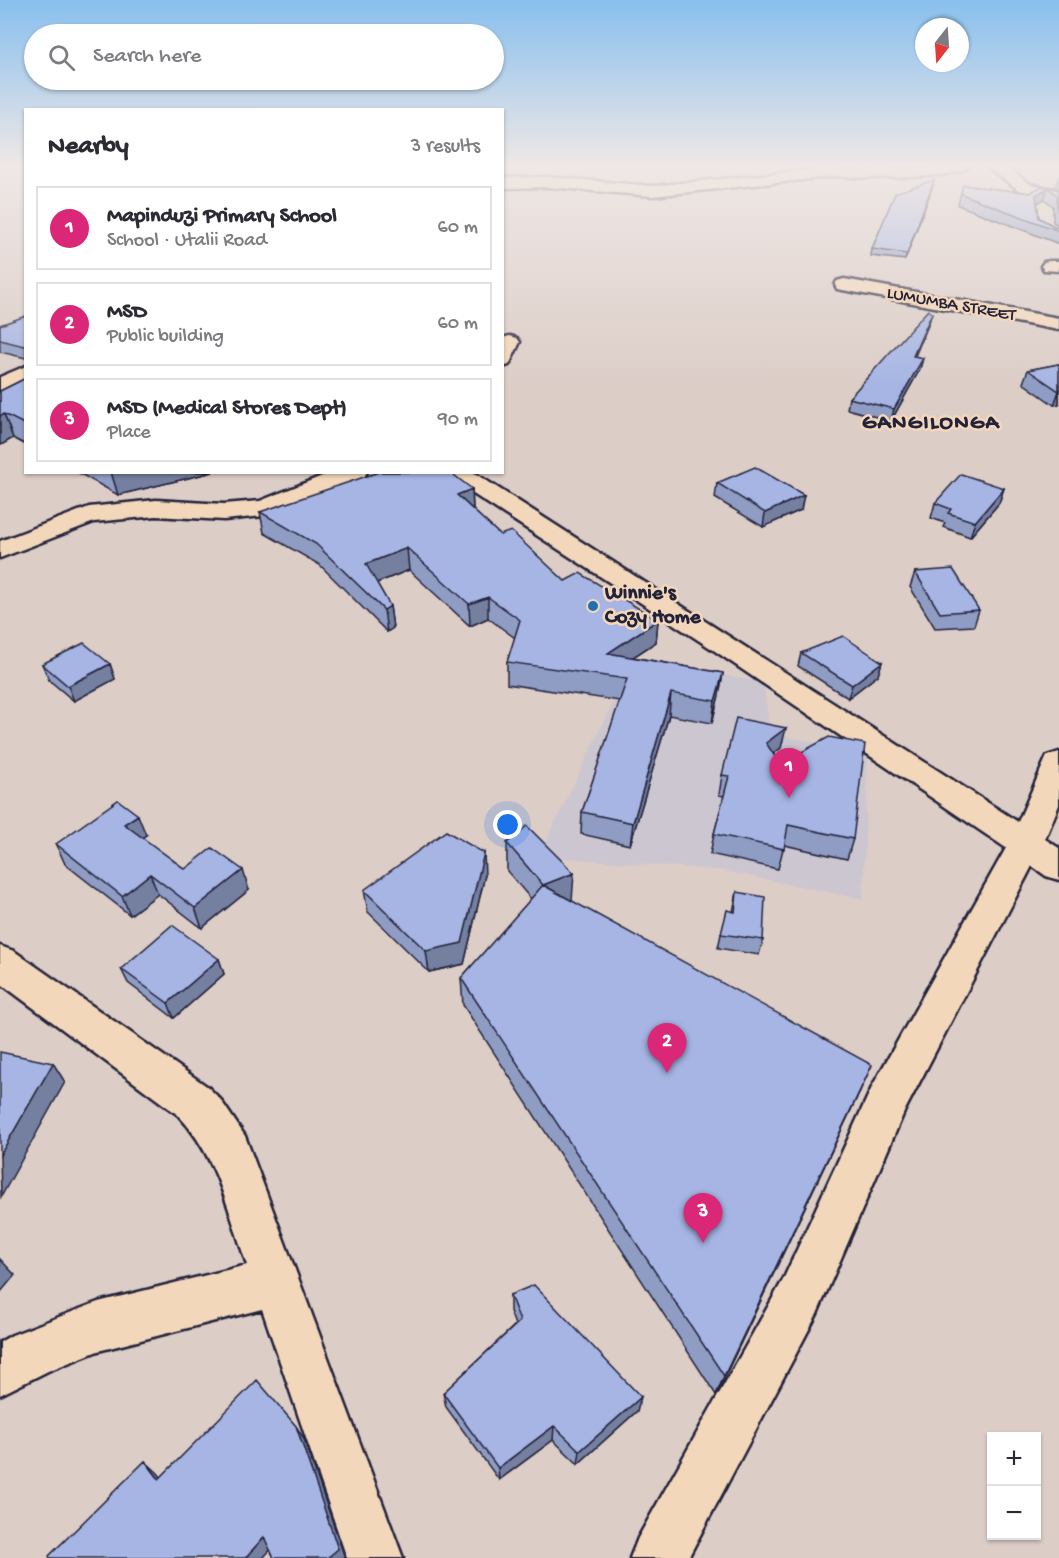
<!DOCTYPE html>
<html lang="en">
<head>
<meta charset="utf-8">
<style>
  body { margin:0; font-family:"Gochi Hand",sans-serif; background:#f7f7f7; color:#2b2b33 }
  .controls { position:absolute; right:18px; bottom:18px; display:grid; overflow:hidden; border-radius:0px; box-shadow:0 2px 4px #0004 }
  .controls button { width:54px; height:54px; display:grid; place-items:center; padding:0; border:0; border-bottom:2px solid #e1e1e2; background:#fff; color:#2b2b33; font:30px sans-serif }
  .compass { position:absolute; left:915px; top:18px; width:54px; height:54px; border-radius:50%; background:#fff; box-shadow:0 2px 4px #0004; rotate:197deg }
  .you { position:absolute; left:508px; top:825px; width:21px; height:21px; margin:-15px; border:4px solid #fff; border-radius:50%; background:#1a73e8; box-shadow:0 0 0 9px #1a73e833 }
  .badge { display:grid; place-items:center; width:39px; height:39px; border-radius:50%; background:#db2777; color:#fff; font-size:20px; font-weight:700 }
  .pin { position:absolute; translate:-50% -50px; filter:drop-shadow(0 2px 3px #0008) }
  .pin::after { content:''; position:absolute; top:32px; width:21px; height:18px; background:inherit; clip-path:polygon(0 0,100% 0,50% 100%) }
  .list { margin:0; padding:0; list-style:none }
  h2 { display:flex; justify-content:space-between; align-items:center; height:78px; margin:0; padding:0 24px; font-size:26px }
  h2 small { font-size:20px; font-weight:400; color:#7c7c81 }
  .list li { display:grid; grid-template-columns:39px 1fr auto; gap:18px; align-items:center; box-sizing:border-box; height:84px; margin:0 12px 12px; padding:0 12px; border:2px solid #e1e1e2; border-radius:0px }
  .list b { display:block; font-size:22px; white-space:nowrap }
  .list p { margin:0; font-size:20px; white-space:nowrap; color:#7c7c81 }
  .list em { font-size:20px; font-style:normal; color:#7c7c81 }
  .icon { flex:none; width:33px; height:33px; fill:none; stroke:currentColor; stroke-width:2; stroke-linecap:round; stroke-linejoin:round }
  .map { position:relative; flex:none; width:1059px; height:1558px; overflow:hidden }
  .search { position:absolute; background:#fff; box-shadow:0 2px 4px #0004; left:24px; top:24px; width:480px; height:66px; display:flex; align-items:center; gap:15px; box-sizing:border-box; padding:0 21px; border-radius:33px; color:#7c7c81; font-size:22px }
  .panel { position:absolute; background:#fff; box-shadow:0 2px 4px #0004; left:24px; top:108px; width:480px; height:366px; border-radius:0px }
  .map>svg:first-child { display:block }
  .built { fill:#ccc6d0 }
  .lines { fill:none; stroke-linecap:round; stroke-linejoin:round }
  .minor-casing { stroke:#22223b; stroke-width:5 }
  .minor { fill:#f3d7ba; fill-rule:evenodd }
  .wall { fill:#8f9cc4; stroke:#22223b; stroke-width:1.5 }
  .shaded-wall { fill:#747fa0; stroke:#22223b; stroke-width:1.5 }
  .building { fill:#a6b5e4; stroke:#22223b; stroke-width:1.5 }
  .poi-dot { fill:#1f6fb2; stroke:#f3d7ba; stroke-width:2 }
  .labels { text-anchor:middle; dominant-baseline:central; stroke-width:5; stroke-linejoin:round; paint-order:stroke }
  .far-street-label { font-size:18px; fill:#22223b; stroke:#f3d7ba }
  .poi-label { font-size:21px; font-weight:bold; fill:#22223b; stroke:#f3d7ba; text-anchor:start }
  .far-district-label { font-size:22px; font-weight:bold; letter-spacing:1.5px; fill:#22223b; stroke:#f3d7ba }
</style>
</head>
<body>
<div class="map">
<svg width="1059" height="1558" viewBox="0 0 1059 1558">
  <rect width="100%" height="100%" fill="#dccdc7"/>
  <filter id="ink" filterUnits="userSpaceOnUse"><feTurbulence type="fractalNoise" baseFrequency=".0167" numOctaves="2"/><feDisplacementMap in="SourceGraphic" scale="12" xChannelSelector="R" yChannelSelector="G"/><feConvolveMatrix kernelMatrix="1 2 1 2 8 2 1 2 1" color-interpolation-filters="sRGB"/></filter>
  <g filter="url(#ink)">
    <path class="built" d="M634,660L763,682L770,733L868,754L863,899L719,870L539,856Z"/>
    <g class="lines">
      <g class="minor-casing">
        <path id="minor" d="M811,167L868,169L968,167C957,179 858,179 838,176L652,196L548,187L502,188V178L548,177L652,186L812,170Z
          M987,167H1006L1030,184L1059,190V200L1019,190Z
          M1050,261H1059V271L1044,270L1041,266L1044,262Z
          M844,279L1059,318V330L837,289L835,285L837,281Z
          M510,336L517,338L520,342L509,365L502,367V338Z
          M26,366V381L0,391V377Z
          M332,472H367L364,477L264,516L224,520L156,516L94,522L0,558V541L89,507L156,500L224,504L260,501Z
          M444,472H473L1018,822L1047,756L1059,752V805L1045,839L1059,848V880L1046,876L1032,866L905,1110L817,1314L688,1558H630L638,1538L783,1280L873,1085L1006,848L712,649L447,477Z
          M0,946L14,951L208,1087L220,1099L245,1136L403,1558H347L262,1309L98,1351L48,1371L0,1395V1342L12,1335L98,1302L247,1265C229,1213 217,1155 178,1115L0,983Z"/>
      </g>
      <use href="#minor" class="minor"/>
    </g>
    <path class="wall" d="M1059,176V189L1055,187Z
      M934,180L905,260L871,256L872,249Z
      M963,185L1030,193L1042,186L1059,190V225L1053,222V206L1044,199L1037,203L1039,218L1054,226L1059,227V244L958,205Z
      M26,316V358L0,352V325Z
      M929,323L915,356L923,358L920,369L891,421L847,409L849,398Z
      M1059,364V404L1054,405L1023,383L1028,370Z
      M26,378V445L13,438L1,445H0V391Z
      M77,472H213L118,495Z
      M717,483L801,510L763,527L715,498Z
      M1004,488L999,503L970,537L943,527L945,523L931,518L935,503Z
      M472,489L473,510L500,535L565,581L658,620L656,642L633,657L723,673L719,695L712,723L669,715L630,845L581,834L582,812L620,701L507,684V662L515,638L488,618L470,626L409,570L377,583L390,606L393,628L387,632L320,565L264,533L260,512Z
      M915,572L979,610L974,626L935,628L910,587Z
      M801,653L882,662L878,675L848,698L798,666Z
      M42,664H110L115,679L74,701L49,680Z
      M781,748L773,754L780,764L853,839L847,859L784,845L778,869L710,854L714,834L724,796L719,795L722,775Z
      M146,835L142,838L185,869L249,890L202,928L158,894L130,915L65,864L56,844Z
      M507,843L572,901L860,1091L716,1395L463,1005L461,978L531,899L507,871Z
      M485,875L464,964L429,972L368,912L364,890Z
      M737,892L763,940L759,955L718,948L721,934L733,912Z
      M219,959L224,974L174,1018L128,983L121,969Z
      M510,1295L637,1411L578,1464L553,1440L499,1480L446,1407L443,1393L515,1325L510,1311Z"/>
    <path class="shaded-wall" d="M934,180L933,186L905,260L907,254Z
      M1048,188L1044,199L1033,206L1036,195Z
      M932,313L929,323L910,367L913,356Z
      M923,358L920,369L891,421L894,409Z
      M1059,391V404L1054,405Z
      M4,414L13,438L1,445L0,443V416Z
      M111,472H213L118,495Z
      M1004,488L999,503L970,537L975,522Z
      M472,489L473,510L457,495Z
      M804,495L801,510L763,527L765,513Z
      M407,548L409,570L369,586L366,564Z
      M488,597V618L470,626L469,604Z
      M390,606L393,628L387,632L384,610Z
      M658,620L656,642L606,675L608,653Z
      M882,662L878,675L848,698L852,685Z
      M110,664L115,679L74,701L68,686Z
      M723,673L719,695L712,723L715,701Z
      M671,693L669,715L630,845L633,823Z
      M786,728L781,748L761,763L766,743Z
      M138,815L146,835L132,845L124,824Z
      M484,853L485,875L464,964L429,972L426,951Z
      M243,870L249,890L202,928L195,908Z
      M574,873L572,901L543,885Z
      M150,874L158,894L130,915L122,896Z
      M219,959L224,974L174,1018L168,1003Z
      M53,1063L65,1082L1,1197L0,1155Z
      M872,1065L860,1091L716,1395L724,1376Z
      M0,1259L15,1275L0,1293Z
      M641,1397L637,1411L578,1464L580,1451Z
      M296,1426L304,1439L345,1558H327Z
      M554,1426L553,1440L499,1480L498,1468Z
      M145,1461L158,1473L171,1491L159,1479Z
      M264,1537L273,1547L263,1558H245Z"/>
    <path class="building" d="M934,180L907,254L872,249L895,193Z
      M963,185L1030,193L1042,186L1059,190V212L1057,211V195L1048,188L1036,195L1039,218L1054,226L1059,227V231L961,194Z
      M928,310L932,313L913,356L923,358L894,409L849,398Z
      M26,316V345L24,346L0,340V325Z
      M1059,364V391L1028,370Z
      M26,378V425L4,414L0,416V391Z
      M755,467L804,495L765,513L717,483Z
      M379,472H450L472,489L457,495L500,535L511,531L565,581L580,573L658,620L608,653L723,673L715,701L671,693L633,823L582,812L627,679L507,662L520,620L488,597L469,604L407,548L366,564L390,606L384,610L316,544L260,512Z
      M961,474L1004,488L975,522L948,513L951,509L935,503Z
      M953,569L979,610L940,613L915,572Z
      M843,636L882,662L852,685L801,653Z
      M84,643L110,664L68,686L42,664Z
      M736,718L786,728L766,743L780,764L829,737L865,744L853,839L788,825L784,849L714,834L729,776L722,775Z
      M118,800L138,815L124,824L185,869L212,848L243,870L195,908L150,874L122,896L56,844Z
      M527,826L574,873L543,885L507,843Z
      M446,831L484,853L462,943L426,951L364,890Z
      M543,885L872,1065L724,1376L461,978Z
      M737,892L765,897L763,940L721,934L727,910L735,912Z
      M172,925L219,959L168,1003L121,969Z
      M0,1052L53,1063L0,1155Z
      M534,1285L641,1397L580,1451L554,1426L498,1468L443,1393L520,1321L510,1295Z
      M257,1380L296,1426L338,1549L327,1558H274L264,1537L245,1558H50L49,1556L145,1461L159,1479Z"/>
  </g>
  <linearGradient id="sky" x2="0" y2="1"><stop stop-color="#88bfee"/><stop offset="0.43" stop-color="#efe8e6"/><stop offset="1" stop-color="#efe8e6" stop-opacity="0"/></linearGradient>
  <rect width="1059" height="385" fill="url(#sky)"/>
  <circle class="poi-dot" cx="593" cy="606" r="6"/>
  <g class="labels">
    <g class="far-street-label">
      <text transform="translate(951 305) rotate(10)">LUMUMBA STREET</text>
    </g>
    <g class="poi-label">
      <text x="605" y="594">Winnie's<tspan x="605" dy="24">Cozy Home</tspan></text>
    </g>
    <g class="far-district-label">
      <text x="931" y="424">GANGILONGA</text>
    </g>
  </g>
</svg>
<div class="controls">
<button>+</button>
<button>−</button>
</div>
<svg class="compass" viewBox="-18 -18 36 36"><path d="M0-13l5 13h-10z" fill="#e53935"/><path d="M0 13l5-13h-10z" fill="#7c7c81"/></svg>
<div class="you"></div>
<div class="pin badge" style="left:789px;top:798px">1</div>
<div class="pin badge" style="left:667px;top:1073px">2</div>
<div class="pin badge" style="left:703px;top:1243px">3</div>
<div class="search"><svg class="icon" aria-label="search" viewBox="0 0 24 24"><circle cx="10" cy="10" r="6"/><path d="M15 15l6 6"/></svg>Search here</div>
<section class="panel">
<h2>Nearby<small>3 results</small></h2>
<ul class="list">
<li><span class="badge">1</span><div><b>Mapinduzi Primary School</b><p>School · Utalii Road</p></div><em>60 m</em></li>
<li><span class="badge">2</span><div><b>MSD</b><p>Public building</p></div><em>60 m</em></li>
<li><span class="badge">3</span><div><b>MSD (Medical Stores Dept)</b><p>Place</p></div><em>90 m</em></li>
</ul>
</section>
</div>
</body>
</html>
